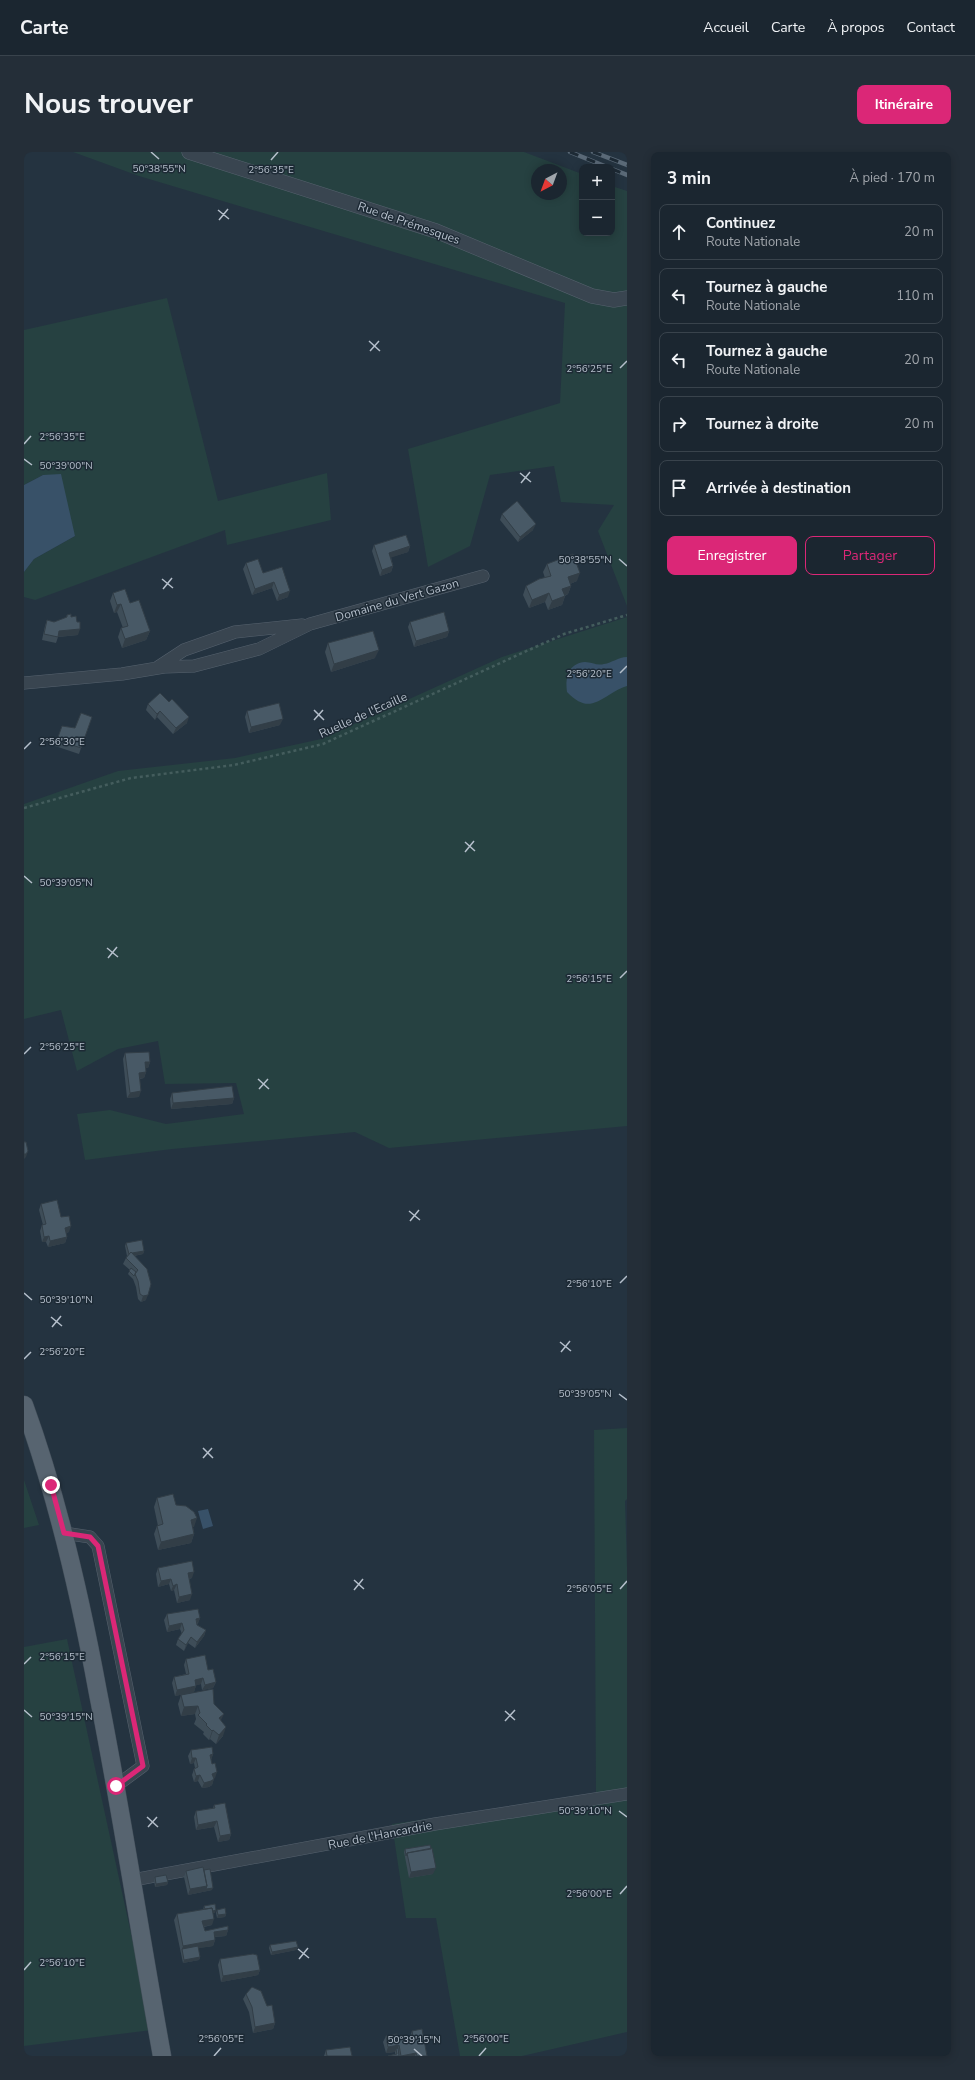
<!DOCTYPE html>
<html lang="fr">
<head>
<meta charset="utf-8">
<style>
  body { margin:0; font-family:"Nunito Sans",sans-serif; background:#242e38; color:#f1f3f6 }
  .controls { position:absolute; right:12px; top:12px; display:grid; overflow:hidden; border-radius:8px; box-shadow:0 2px 10px #0003 }
  .controls button { width:36px; height:36px; display:grid; place-items:center; padding:0; border:0; border-bottom:1px solid #39434c; background:#1b2630; color:#f1f3f6; font:20px sans-serif }
  .compass { position:absolute; left:507px; top:12px; width:36px; height:36px; border-radius:50%; background:#1b2630; box-shadow:0 2px 10px #0003; rotate:221deg }
  .stop { position:absolute; width:12px; height:12px; margin:-9px; border:3px solid #db2777; border-radius:50%; background:#fff }
  .stop.end { background:#db2777; border-color:#fff; box-shadow:0 1px 4px #0008 }
  .list { margin:0; padding:0; list-style:none }
  h2 { display:flex; justify-content:space-between; align-items:center; height:52px; margin:0; padding:0 16px; font-size:17px }
  h2 small { font-size:13px; font-weight:400; color:#a0a5ab }
  .list li { display:grid; grid-template-columns:26px 1fr auto; gap:12px; align-items:center; box-sizing:border-box; height:56px; margin:0 8px 8px; padding:0 8px; border:1px solid #39434c; border-radius:8px }
  .list b { display:block; font-size:15px; white-space:nowrap }
  .list p { margin:0; font-size:13px; white-space:nowrap; color:#a0a5ab }
  .list em { font-size:13px; font-style:normal; color:#a0a5ab }
  .actions { display:flex; gap:8px; padding:12px 16px }
  .actions a { flex:1; padding:9px 0; border:1px solid #db2777; border-radius:8px; text-align:center; font-size:14px; color:#db2777 }
  .actions .main { background:#db2777; color:#fff }
  .icon { flex:none; width:22px; height:22px; fill:none; stroke:currentColor; stroke-width:2; stroke-linecap:round; stroke-linejoin:round }
  .map { position:relative; flex:none; width:603px; height:1904px; overflow:hidden; border-radius:8px }
  header { display:flex; align-items:center; gap:24px; box-sizing:border-box; height:56px; padding:0 20px; background:#1b2630; border-bottom:1px solid #39434c }
  header strong { font-size:19px }
  nav { display:flex; gap:22px; margin-inline-start:auto; font-size:14px }
  .intro { display:flex; align-items:center; justify-content:space-between; box-sizing:border-box; height:96px; padding:0 24px }
  h1 { margin:0; font-size:28px }
  .button { padding:10px 18px; border-radius:8px; background:#db2777; color:#fff; font-size:14px; font-weight:700 }
  main { display:flex; gap:24px; padding:0 24px }
  aside { flex:1; background:#1b2630; border-radius:8px; box-shadow:0 2px 10px #0003 }
  .map>svg:first-child { display:block }
  .green { fill:#264141; fill-rule:evenodd }
  .water { fill:#385168 }
  .lines { fill:none; stroke-linecap:round; stroke-linejoin:round }
  .minor-casing { stroke:#56626e; stroke-width:13 }
  .tertiary-casing { stroke:#56626e; stroke-width:15 }
  .primary-casing { stroke:#424e59; stroke-width:19 }
  .path { stroke:#445d5d; stroke-width:2.5; stroke-dasharray:3 3; stroke-linecap:butt }
  .minor { stroke:#394550; stroke-width:12 }
  .tertiary { stroke:#394550; stroke-width:14 }
  .primary { stroke:#576470; stroke-width:18 }
  .rail-casing { stroke:#5a6977; stroke-width:4.5 }
  .rail { stroke:#1d2a35; stroke-width:3; stroke-dasharray:9; stroke-linecap:butt }
  .wall { fill:#3e4d58 }
  .shaded-wall { fill:#323e47 }
  .building { fill:#485966; stroke:#323e47 }
  .route { stroke:#db2777; stroke-width:5 }
  .ticks { fill:none; stroke:#b5bfcb; stroke-width:1.5 }
  .labels { text-anchor:middle; dominant-baseline:central; stroke-width:3; stroke-linejoin:round; paint-order:stroke }
  .street-label { font-size:12px; fill:#b5bfcb; stroke:#1d2a35 }
  .ticks-label { font-size:10px; text-anchor:middle; fill:#b5bfcb; stroke:#1d2a35; stroke-width:3; stroke-linejoin:round; paint-order:stroke }
</style>
</head>
<body>
<header>
<strong>Carte</strong>
<nav><a>Accueil</a><a>Carte</a><a>À propos</a><a>Contact</a></nav>
</header>
<div class="intro"><h1>Nous trouver</h1><a class="button">Itinéraire</a></div>
<main>
<div class="map">
<svg width="603" height="1904" viewBox="0 0 603 1904">
  <rect width="100%" height="100%" fill="#243340"/>
  <path class="green" d="M49,0H500L558,22V81H588V34L603,39V454L574,379L590,353L537,350L530,314L466,323L446,394L404,415L384,297L536,251L541,151L115,24ZM513,18H537V42H513Z
    M143,146L194,349L303,321L307,368L203,393L201,378L11,448L0,445V420L10,407L51,384L19,323L0,333V178Z
    M603,465V974L365,996L331,980L148,997L61,1008L53,962L86,958L142,972L220,962L212,931L141,932L134,889L94,897L53,919L37,858L0,867V652L94,619L211,606L297,587L478,505Z
    M603,1276V1347L601,1349L603,1415V1880L498,1904H436L412,1766H382L368,1672L572,1642L570,1278Z
    M0,1328L15,1373L0,1376Z
    M43,1487L128,1878L0,1894V1495Z"/>
  <path class="water" d="M37,322L51,384L10,407L0,420V333L19,323Z
    M603,505V534C578,542 568,566 543,540C541,527 544,511 561,510C568,510 573,514 580,512C588,511 594,505 603,505Z
    M184,1357L189,1374L179,1377L174,1359Z"/>
  <g class="lines">
    <g class="minor-casing">
      <path id="minor" d="M134,515L160,498L211,480L278,473
        M0,531L98,522L140,515L170,514L235,497L286,472L459,424
        M40,1381L66,1385L74,1394L119,1614L92,1634
        M109,1728L411,1672L603,1642"/>
    </g>
    <g class="tertiary-casing">
      <path id="tertiary" d="M165,0L412,79L568,144L590,148L603,146"/>
    </g>
    <g class="primary-casing">
      <path id="primary" d="M0,1253C34,1346 56,1443 74,1541C98,1662 116,1783 138,1904"/>
    </g>
    <path class="path" d="M0,656L107,626L210,613L299,592L540,482L603,463"/>
    <use href="#minor" class="minor"/>
    <use href="#tertiary" class="tertiary"/>
    <use href="#primary" class="primary"/>
    <g class="rail-casing">
      <path id="rail" d="M546,0L583,15
        M569,0L603,13
        M588,17L603,23"/>
    </g>
    <use href="#rail" class="rail"/>
  </g>
  <path class="wall" d="M478,362L509,378L494,390L476,368Z
    M350,393L386,394L384,400L367,405L369,414L367,420L356,424L348,399Z
    M222,411L239,421L258,415L264,445L253,449L248,436L228,443L219,417Z
    M523,412L553,429L546,432L547,434L544,442L541,444L538,453L524,458L521,450L505,456L499,443L502,434L521,426L519,420Z
    M89,441L106,451L126,479L122,488L98,496L94,485L97,476H99L93,460L90,461L86,449Z
    M43,463L47,465L53,470L54,483L34,485L32,491L18,488L21,474L23,468L30,470L42,466Z
    M386,470L425,479L423,485L390,495L384,475Z
    M304,491L351,506L307,520L301,500Z
    M124,552L163,571L149,582L133,565L131,568L122,558Z
    M223,559L256,573L225,581L221,565Z
    M68,565L55,602L31,594L38,574L51,576Z
    M101,901L126,910L124,916H122V920L120,926L116,927L115,945L103,946L99,907Z
    M148,941L210,946L208,952L147,957L146,947Z
    M17,1052L37,1065L45,1080L42,1081L43,1085L41,1091L24,1095L22,1090H18L16,1079L18,1073H19L15,1058Z
    M102,1091L120,1099L119,1102L110,1104L122,1148L117,1150L114,1147L112,1135L109,1127L104,1122L106,1118L99,1112L103,1104L101,1094Z
    M133,1346L152,1353L170,1375H169L170,1382L167,1391L134,1398L130,1382L133,1374H134L130,1355Z
    M134,1416L168,1426L165,1427L166,1448L153,1451L150,1438L147,1439L145,1432L134,1435L132,1422Z
    M143,1462L176,1466L173,1473L182,1478L180,1484L171,1496L164,1491L160,1499L152,1493L154,1487L158,1482L156,1477L143,1480L140,1468Z
    M162,1507L184,1518L192,1530L189,1536L178,1538L177,1532L172,1533L170,1540L151,1544L148,1531L150,1525L162,1522L160,1513Z
    M157,1543L190,1552L197,1569L199,1584L192,1592L186,1587L185,1588L179,1582L180,1580L170,1572L172,1567L171,1562L157,1564L154,1552Z
    M167,1598L189,1602L187,1608L191,1626H190L188,1633L185,1635L178,1636L174,1629L170,1630L168,1623L170,1617L171,1616L170,1611L166,1612L164,1604Z
    M190,1653L207,1682L205,1688L194,1690L190,1675L172,1678L170,1665L172,1659L189,1656Z
    M381,1697L409,1722L385,1726L380,1700Z
    M180,1718L188,1738L164,1743L160,1725L162,1719Z
    M131,1725L144,1730L143,1733L131,1735L130,1728Z
    M180,1754L191,1761H189L188,1773L180,1775L181,1779L204,1778L202,1784L191,1785V1788L189,1794L174,1796L176,1805L175,1808L159,1811L150,1768L153,1762L179,1758Z
    M193,1758L202,1762L201,1765L193,1766L192,1761Z
    M246,1793L274,1795L272,1798L247,1803L245,1796Z
    M196,1807L236,1818L234,1823L197,1830L194,1813Z
    M222,1842L243,1854L251,1871L249,1877L229,1881L225,1860L219,1847Z
    M388,1879L403,1904H364L371,1902V1900L362,1901L359,1890L362,1884L374,1887L386,1885Z
    M302,1898L328,1904H300Z"/>
  <path class="shaded-wall" d="M512,372L509,378L494,390L496,385Z
    M386,394L384,400L363,407L365,401Z
    M369,414L367,420L356,424L358,418Z
    M556,421L553,429L541,434L544,425Z
    M250,430L248,436L228,443L231,437Z
    M547,434L544,442L535,446L538,437Z
    M266,439L264,445L253,449L255,443Z
    M525,441L521,450L505,456L508,448Z
    M541,444L538,453L524,458L528,449Z
    M97,452L93,460L90,461L93,453Z
    M56,477L54,483L33,485L35,479Z
    M126,479L122,488L98,496L101,487Z
    M425,479L423,485L390,495L392,489Z
    M355,498L351,506L307,520L310,512Z
    M136,559L133,565L131,568L133,562Z
    M165,565L163,571L149,582L152,576Z
    M259,567L256,573L225,581L227,575Z
    M121,910H126L124,916H119Z
    M122,920L120,926L113,927L115,921Z
    M117,939L115,945L103,946L106,941Z
    M210,946L208,952L147,957L149,951Z
    M4,999L2,1005L0,1007V1002Z
    M47,1074L45,1080L39,1082L41,1076Z
    M25,1084L22,1090H18L20,1085Z
    M43,1085L41,1091L24,1095L26,1089Z
    M120,1099L119,1102L103,1105L105,1102Z
    M124,1143L122,1148L117,1150L119,1144Z
    M173,1366L170,1375L164,1376L167,1368Z
    M170,1382L167,1391L134,1398L137,1390Z
    M170,1420L168,1426L162,1427L164,1421Z
    M147,1427L145,1432L134,1435L137,1429Z
    M153,1432L150,1438L147,1439L149,1434Z
    M168,1442L166,1448L153,1451L155,1445Z
    M176,1466L174,1472L172,1467Z
    M158,1471L156,1477L143,1480L145,1474Z
    M182,1478L180,1484L171,1496L173,1490Z
    M167,1485L160,1499L162,1493Z
    M179,1526L177,1532L169,1534L171,1528Z
    M192,1530L189,1536L178,1538L181,1533Z
    M172,1534L170,1540L151,1544L153,1538Z
    M174,1554L171,1562L157,1564L160,1555Z
    M200,1562L196,1570L195,1566Z
    M202,1575L199,1584L192,1592L195,1583Z
    M189,1578L186,1587L185,1588L188,1579Z
    M189,1602L187,1608L183,1609L186,1603Z
    M168,1606H172L170,1611L166,1612Z
    M193,1620L191,1626L186,1628L188,1622Z
    M176,1623L174,1629L170,1630L172,1624Z
    M190,1627L188,1633L185,1635L178,1636L180,1631Z
    M193,1669L190,1675L172,1678L174,1673Z
    M207,1682L205,1688L194,1690L196,1684Z
    M412,1716L409,1722L385,1726L387,1720Z
    M144,1730L143,1733L131,1735L132,1732Z
    M183,1734L189,1736L188,1738L164,1743L166,1737Z
    M192,1758L191,1761L180,1763L181,1760Z
    M202,1762L201,1765L193,1766L194,1763Z
    M190,1767L188,1773L176,1775L178,1769Z
    M204,1778L202,1784L188,1785L190,1780Z
    M191,1788L189,1794L158,1799V1797L159,1794Z
    M274,1795L272,1798L247,1803L248,1800Z
    M176,1805L175,1808L159,1811L160,1808Z
    M236,1818L234,1823L197,1830L199,1824Z
    M251,1871L249,1877L229,1881L231,1875Z
    M375,1893L373,1899L372,1897L371,1900L362,1901L364,1895Z
    M392,1901L391,1904H376H377Z"/>
  <path class="building" d="M493,349L512,372L496,385L478,362Z
    M382,383L386,394L365,401L369,414L358,418L350,393Z
    M549,402L556,421L544,425L547,434L538,437L541,444L528,449L525,441L508,448L502,434L515,427L527,424L523,412Z
    M234,407L239,421L258,415L266,439L255,443L250,430L231,437L222,411Z
    M101,437L106,451L115,448L126,479L101,487L97,476L104,474L97,452L93,453L89,441Z
    M420,460L425,479L392,489L386,470Z
    M47,462V465L52,464L53,470H56V477L35,479L34,485L20,482L23,468L30,470L43,465V463Z
    M349,479L355,498L310,512L304,491Z
    M136,541L145,550L148,547L165,565L152,576L136,559L133,562L124,552Z
    M255,551L259,567L227,575L223,559Z
    M57,561L68,565L57,596L33,588L38,574L51,576Z
    M125,900L126,910H121L122,920L115,921L117,939L106,941L101,901Z
    M208,934L210,946L149,951L148,941Z
    M0,990H2L4,999L2,1002H0Z
    M33,1048L37,1065L45,1064L47,1074L41,1076L43,1085L26,1089L25,1084L20,1085L18,1073L22,1072L17,1052Z
    M118,1088L120,1099L108,1101L107,1100L105,1102L102,1091Z
    M107,1100L123,1117L127,1132L124,1143L119,1144L116,1142L114,1129L111,1122L114,1118L102,1106Z
    M107,1116L112,1120L110,1124L105,1119Z
    M149,1342L152,1353L162,1354L170,1360L173,1366L167,1368L170,1382L137,1390L133,1374L139,1372L133,1346Z
    M168,1409L170,1420L164,1421L168,1442L155,1445L153,1432L149,1434L147,1427L137,1429L134,1416Z
    M174,1457L176,1466L172,1467L173,1473L182,1478L173,1490L167,1485L162,1493L154,1487L160,1478L158,1471L145,1474L143,1462Z
    M181,1503L184,1518L189,1517L192,1530L181,1533L179,1526L171,1528L172,1534L153,1538L150,1525L165,1522L162,1507Z
    M189,1537L190,1552L200,1562L195,1566L202,1575L195,1583L189,1578L188,1579L182,1573L183,1572L174,1563L176,1561L174,1554L160,1555L157,1543Z
    M188,1595L189,1602L186,1603L188,1612L191,1611L193,1620L188,1622L190,1627L187,1629L180,1631L176,1623L172,1624L170,1617L174,1615L172,1606H168L167,1598Z
    M201,1651L207,1682L196,1684L193,1669L174,1673L172,1659L191,1656L190,1653Z
    M406,1693L407,1697L383,1701L382,1704L381,1697Z
    M408,1696L412,1716L387,1720L383,1701Z
    M179,1715L183,1734L166,1737L162,1719Z
    M186,1717L189,1736L182,1737L183,1734L180,1718Z
    M142,1723L144,1730L132,1732L131,1725Z
    M191,1752L192,1758L189,1759L188,1756L181,1757L180,1754Z
    M188,1756L190,1767L178,1769L181,1779L204,1774V1778L190,1780L191,1788L159,1794L153,1762Z
    M201,1756L202,1762L194,1763L193,1758Z
    M272,1789L274,1795L248,1800L246,1793Z
    M174,1794L176,1805L160,1808L158,1797Z
    M229,1802L233,1803L236,1818L199,1824L196,1807Z
    M228,1835L237,1839L243,1854L248,1853L251,1871L231,1875L228,1855L222,1842Z
    M398,1877L403,1904H393L392,1901L377,1904L375,1893L364,1895L362,1884L373,1882L374,1887L389,1884L388,1879Z
    M326,1895L328,1904H303L302,1898Z
    M374,1896L375,1904H364L373,1902L372,1897Z"/>
  <g class="lines">
    <path class="route" d="M27,1333L40,1381L66,1385L74,1394L119,1614L92,1634"/>
  </g>
  <path class="ticks" d="M127,0L135,7M247,8L254,0M194,58L205,67M195,68L204,57M345,189L356,199M346,199L355,189M596,216L603,209M0,292L7,284M0,307L8,313M496,321L507,330M497,331L506,320M595,407L603,414M138,427L149,436M139,437L148,426M596,521L603,514M290,558L300,568M290,568L299,558M0,597L7,590M441,690L451,699M441,700L450,689M0,724L8,731M83,796L94,805M84,806L93,795M596,826L603,819M0,902L7,895M234,927L245,937M235,937L244,927M385,1059L396,1068M386,1069L395,1058M596,1131L603,1124M0,1141L8,1148M27,1165L38,1174M28,1175L37,1164M536,1190L547,1199M537,1200L546,1189M0,1207L7,1200M595,1242L603,1248M179,1296L189,1306M179,1306L188,1296M330,1428L340,1437M596,1437L603,1429M330,1438L339,1427M0,1512L7,1505M0,1558L8,1565M481,1559L491,1568M481,1569L491,1558M595,1659L603,1665M123,1665L134,1675M124,1675L133,1665M596,1742L603,1734M274,1797L285,1806M275,1807L284,1796M0,1818L7,1810M390,1897L398,1904M190,1904L197,1896M455,1904L462,1896"/>
  <g class="labels">
    <g class="street-label">
      <text transform="translate(385 71) rotate(19)">Rue de Prémesques</text>
      <text transform="translate(373 448) rotate(-16)">Domaine du Vert Gazon</text>
      <text transform="translate(339 563) rotate(-24)">Ruelle de l'Ecaille</text>
      <text transform="translate(356 1683) rotate(-11)">Rue de l'Hancardrie</text>
    </g>
  </g>
  <g class="ticks-label">
    <text x="135" y="20">50°38'55"N</text>
    <text x="247" y="21">2°56'35"E</text>
    <text x="565" y="220">2°56'25"E</text>
    <text x="38" y="288">2°56'35"E</text>
    <text x="42" y="317">50°39'00"N</text>
    <text x="561" y="411">50°38'55"N</text>
    <text x="565" y="525">2°56'20"E</text>
    <text x="38" y="593">2°56'30"E</text>
    <text x="42" y="734">50°39'05"N</text>
    <text x="565" y="830">2°56'15"E</text>
    <text x="38" y="898">2°56'25"E</text>
    <text x="565" y="1135">2°56'10"E</text>
    <text x="42" y="1151">50°39'10"N</text>
    <text x="38" y="1203">2°56'20"E</text>
    <text x="561" y="1245">50°39'05"N</text>
    <text x="565" y="1440">2°56'05"E</text>
    <text x="38" y="1508">2°56'15"E</text>
    <text x="42" y="1568">50°39'15"N</text>
    <text x="561" y="1662">50°39'10"N</text>
    <text x="565" y="1745">2°56'00"E</text>
    <text x="38" y="1814">2°56'10"E</text>
    <text x="197" y="1890">2°56'05"E</text>
    <text x="462" y="1890">2°56'00"E</text>
    <text x="390" y="1891">50°39'15"N</text>
  </g>
</svg>
<div class="controls">
<button>+</button>
<button>−</button>
</div>
<svg class="compass" viewBox="-18 -18 36 36"><path d="M0-13l5 13h-10z" fill="#e53935"/><path d="M0 13l5-13h-10z" fill="#a0a5ab"/></svg>
<div class="stop" style="left:92px;top:1634px"></div>
<div class="stop end" style="left:27px;top:1333px"></div>
</div>
<aside>
<h2>3 min<small>À pied · 170 m</small></h2>
<ul class="list">
<li><svg class="icon" aria-label="ahead" viewBox="0 0 24 24"><path d="M12 20V5M6 11l6-6 6 6"/></svg><div><b>Continuez</b><p>Route Nationale</p></div><em>20 m</em></li>
<li><svg class="icon" aria-label="left" viewBox="0 0 24 24"><path d="M17 20v-9H6M10 6l-5 5 5 5"/></svg><div><b>Tournez à gauche</b><p>Route Nationale</p></div><em>110 m</em></li>
<li><svg class="icon" aria-label="left" viewBox="0 0 24 24"><path d="M17 20v-9H6M10 6l-5 5 5 5"/></svg><div><b>Tournez à gauche</b><p>Route Nationale</p></div><em>20 m</em></li>
<li><svg class="icon" aria-label="right" viewBox="0 0 24 24"><path d="M7 20v-9h11M14 6l5 5-5 5"/></svg><div><b>Tournez à droite</b></div><em>20 m</em></li>
<li><svg class="icon" aria-label="arrive" viewBox="0 0 24 24"><path d="M6 21V4h12l-3 4 3 4H6"/></svg><div><b>Arrivée à destination</b></div></li>
</ul>
<div class="actions"><a class="main">Enregistrer</a><a>Partager</a></div>
</aside>
</main>
</body>
</html>
